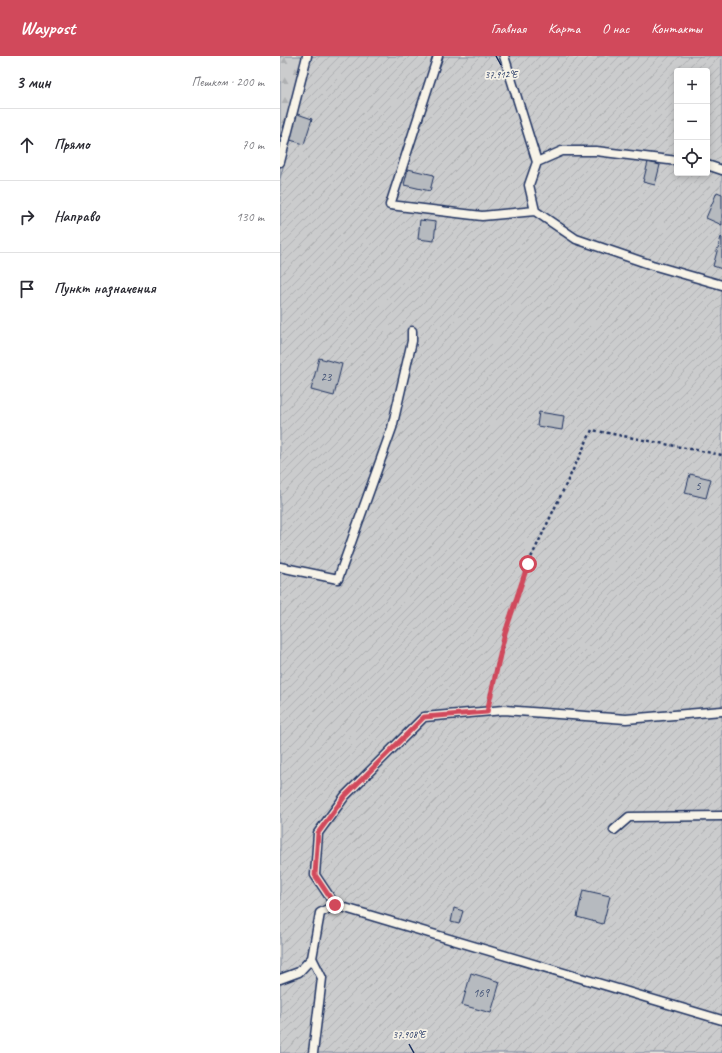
<!DOCTYPE html>
<html lang="ru">
<head>
<meta charset="utf-8">
<style>
  body { margin:0; font-family:Caveat,sans-serif; background:#f2f2f3; color:#2b2b33 }
  .controls { position:absolute; right:12px; top:12px; display:grid; overflow:hidden; border-radius:4px; box-shadow:0 2px 6px #0003 }
  .controls button { width:36px; height:36px; display:grid; place-items:center; padding:0; border:0; border-bottom:1px solid #e1e1e2; background:#fff; color:#2b2b33; font:20px sans-serif }
  .stop { position:absolute; width:12px; height:12px; margin:-9px; border:3px solid #d1495b; border-radius:50%; background:#fff }
  .stop.end { background:#d1495b; border-color:#fff; box-shadow:0 1px 4px #0008 }
  .list { margin:0; padding:0; list-style:none }
  h2 { display:flex; justify-content:space-between; align-items:center; height:52px; margin:0; padding:0 16px; font-size:17px }
  h2 small { font-size:13px; font-weight:400; color:#7c7c81 }
  .list li { display:grid; grid-template-columns:26px 1fr auto; gap:12px; align-items:center; box-sizing:border-box; height:72px; padding:0 16px; border-top:1px solid #e1e1e2 }
  .list b { display:block; font-size:15px; white-space:nowrap }
  .list em { font-size:13px; font-style:normal; color:#7c7c81 }
  .icon { flex:none; width:22px; height:22px; fill:none; stroke:currentColor; stroke-width:2; stroke-linecap:round; stroke-linejoin:round }
  .map { position:relative; flex:none; width:442px; height:997px; overflow:hidden }
  header { display:flex; align-items:center; gap:24px; box-sizing:border-box; height:56px; padding:0 20px; background:#d1495b; color:#fff }
  header strong { font-size:19px }
  nav { display:flex; gap:22px; margin-inline-start:auto; font-size:14px }
  main { display:flex }
  aside { flex:1; background:#fff }
  .map>svg:first-child { display:block }
  .forest { fill:url(#forest-firs); stroke:#737e96 }
  .garden { fill:url(#garden-furrows); stroke:#737e96; fill-rule:evenodd }
  .building { fill:#b6babf; stroke:#1b2f5e }
  .lines { fill:none; stroke-linecap:round; stroke-linejoin:round }
  .lane-casing { stroke:#1b2f5e; stroke-width:11 }
  .path { stroke:#1b2f5e; stroke-width:2.5; stroke-dasharray:3 3; stroke-linecap:butt }
  .lane { stroke:#f7f3e8; stroke-width:8 }
  .route { stroke:#d1495b; stroke-width:5 }
  .ticks { fill:none; stroke:#1b2f5e; stroke-width:1.5 }
  .labels { text-anchor:middle; dominant-baseline:central; stroke-width:3.5; stroke-linejoin:round; paint-order:stroke }
  .number-label { font-size:12px; fill:#425276 }
  .ticks-label { font-size:10px; text-anchor:middle; fill:#1b2f5e; stroke:#f7f3e8; stroke-width:3.5; stroke-linejoin:round; paint-order:stroke }
</style>
</head>
<body>
<header>
<strong>Waypost</strong>
<nav><a>Главная</a><a>Карта</a><a>О нас</a><a>Контакты</a></nav>
</header>
<main>
<aside>
<h2>3 мин<small>Пешком · 200 m</small></h2>
<ul class="list">
<li><svg class="icon" aria-label="ahead" viewBox="0 0 24 24"><path d="M12 20V5M6 11l6-6 6 6"/></svg><div><b>Прямо</b></div><em>70 m</em></li>
<li><svg class="icon" aria-label="right" viewBox="0 0 24 24"><path d="M7 20v-9h11M14 6l5 5-5 5"/></svg><div><b>Направо</b></div><em>130 m</em></li>
<li><svg class="icon" aria-label="arrive" viewBox="0 0 24 24"><path d="M6 21V4h12l-3 4 3 4H6"/></svg><div><b>Пункт назначения</b></div></li>
</ul>
</aside>
<div class="map">
<svg width="442" height="997" viewBox="0 0 442 997">
  <defs>
    <pattern id="forest-firs" width="22" height="20" patternUnits="userSpaceOnUse"><rect width="22" height="20" fill="#cbcccd"/><path d="M5 1l3.5 6h-7zM16 11l3.5 6h-7z" fill="#aeb0b2"/></pattern>
    <pattern id="garden-furrows" width="10" height="10" patternUnits="userSpaceOnUse"><rect width="10" height="10" fill="#cbcccd"/><path d="M-1 1l2-2M0 10L10 0M9 11l2-2" fill="none" stroke="#aeb0b2"/></pattern>
  </defs>
  <rect width="100%" height="100%" fill="#eae7e0"/>
  <filter id="ink" filterUnits="userSpaceOnUse"><feTurbulence type="fractalNoise" baseFrequency=".025" numOctaves="2"/><feDisplacementMap in="SourceGraphic" scale="8" xChannelSelector="R" yChannelSelector="G"/><feConvolveMatrix kernelMatrix="1 2 1 2 8 2 1 2 1" color-interpolation-filters="sRGB"/></filter>
  <g filter="url(#ink)">
    <path class="forest" d="M0,0H32L0,123Z"/>
    <path class="garden" d="M32,0H442V997H0V123ZM397,15H427V117H397Z"/>
    <path class="building" d="M9,55L32,63L24,88L0,81Z
      M368,106L380,109L375,129L363,126Z
      M128,113L154,119L150,135L124,129Z
      M437,136L442,138V169L426,162Z
      M140,164L156,166L154,185L138,183Z
      M441,181L442,182V213L433,210Z
      M39,302L62,308L54,340L31,334Z
      M259,356L284,360L282,374L257,370Z
      M410,418L431,423L426,442L405,437Z
      M303,834L330,840L323,868L297,861Z
      M174,852L183,855L179,868L171,866Z
      M191,917L220,926L211,957L182,949Z"/>
    <g class="lines">
      <g class="lane-casing">
        <path id="lane" d="M158,0L110,149L202,160L255,155
          M224,0L257,106
          M397,105L316,95H282L257,106L249,129L255,155L296,183L372,209L442,229
          M0,106L27,0
          M427,109L442,114
          M0,511L58,523L112,372L132,285V275
          M442,655L346,663L224,654L144,661L65,740L38,777L35,819L55,849L442,964
          M334,774L349,761L442,760
          M32,902L42,922L33,997
          M0,923L19,916L32,902L40,857L55,849"/>
      </g>
      <path class="path" d="M209,645L225,577L248,508L312,374L442,399"/>
      <use href="#lane" class="lane"/>
    </g>
  </g>
  <g class="lines" filter="url(#ink)">
    <path class="route" d="M55,849L35,819L38,777L65,740L144,661L207,656L225,577L248,508"/>
  </g>
  <path class="ticks" d="M216,0L221,9M129,988L134,997"/>
  <g class="labels">
    <g class="number-label">
      <text x="46" y="321">23</text>
      <text x="418" y="430">5</text>
      <text x="201" y="937">169</text>
    </g>
  </g>
  <g class="ticks-label">
    <text x="221" y="22">37.912°E</text>
    <text x="129" y="982">37.908°E</text>
  </g>
</svg>
<div class="controls">
<button>+</button>
<button>−</button>
<button><svg class="icon" aria-label="locate" viewBox="0 0 24 24"><circle cx="12" cy="12" r="6"/><path d="M12 2v4M12 18v4M2 12h4M18 12h4"/></svg></button>
</div>
<div class="stop" style="left:248px;top:508px"></div>
<div class="stop end" style="left:55px;top:849px"></div>
</div>
</main>
</body>
</html>
